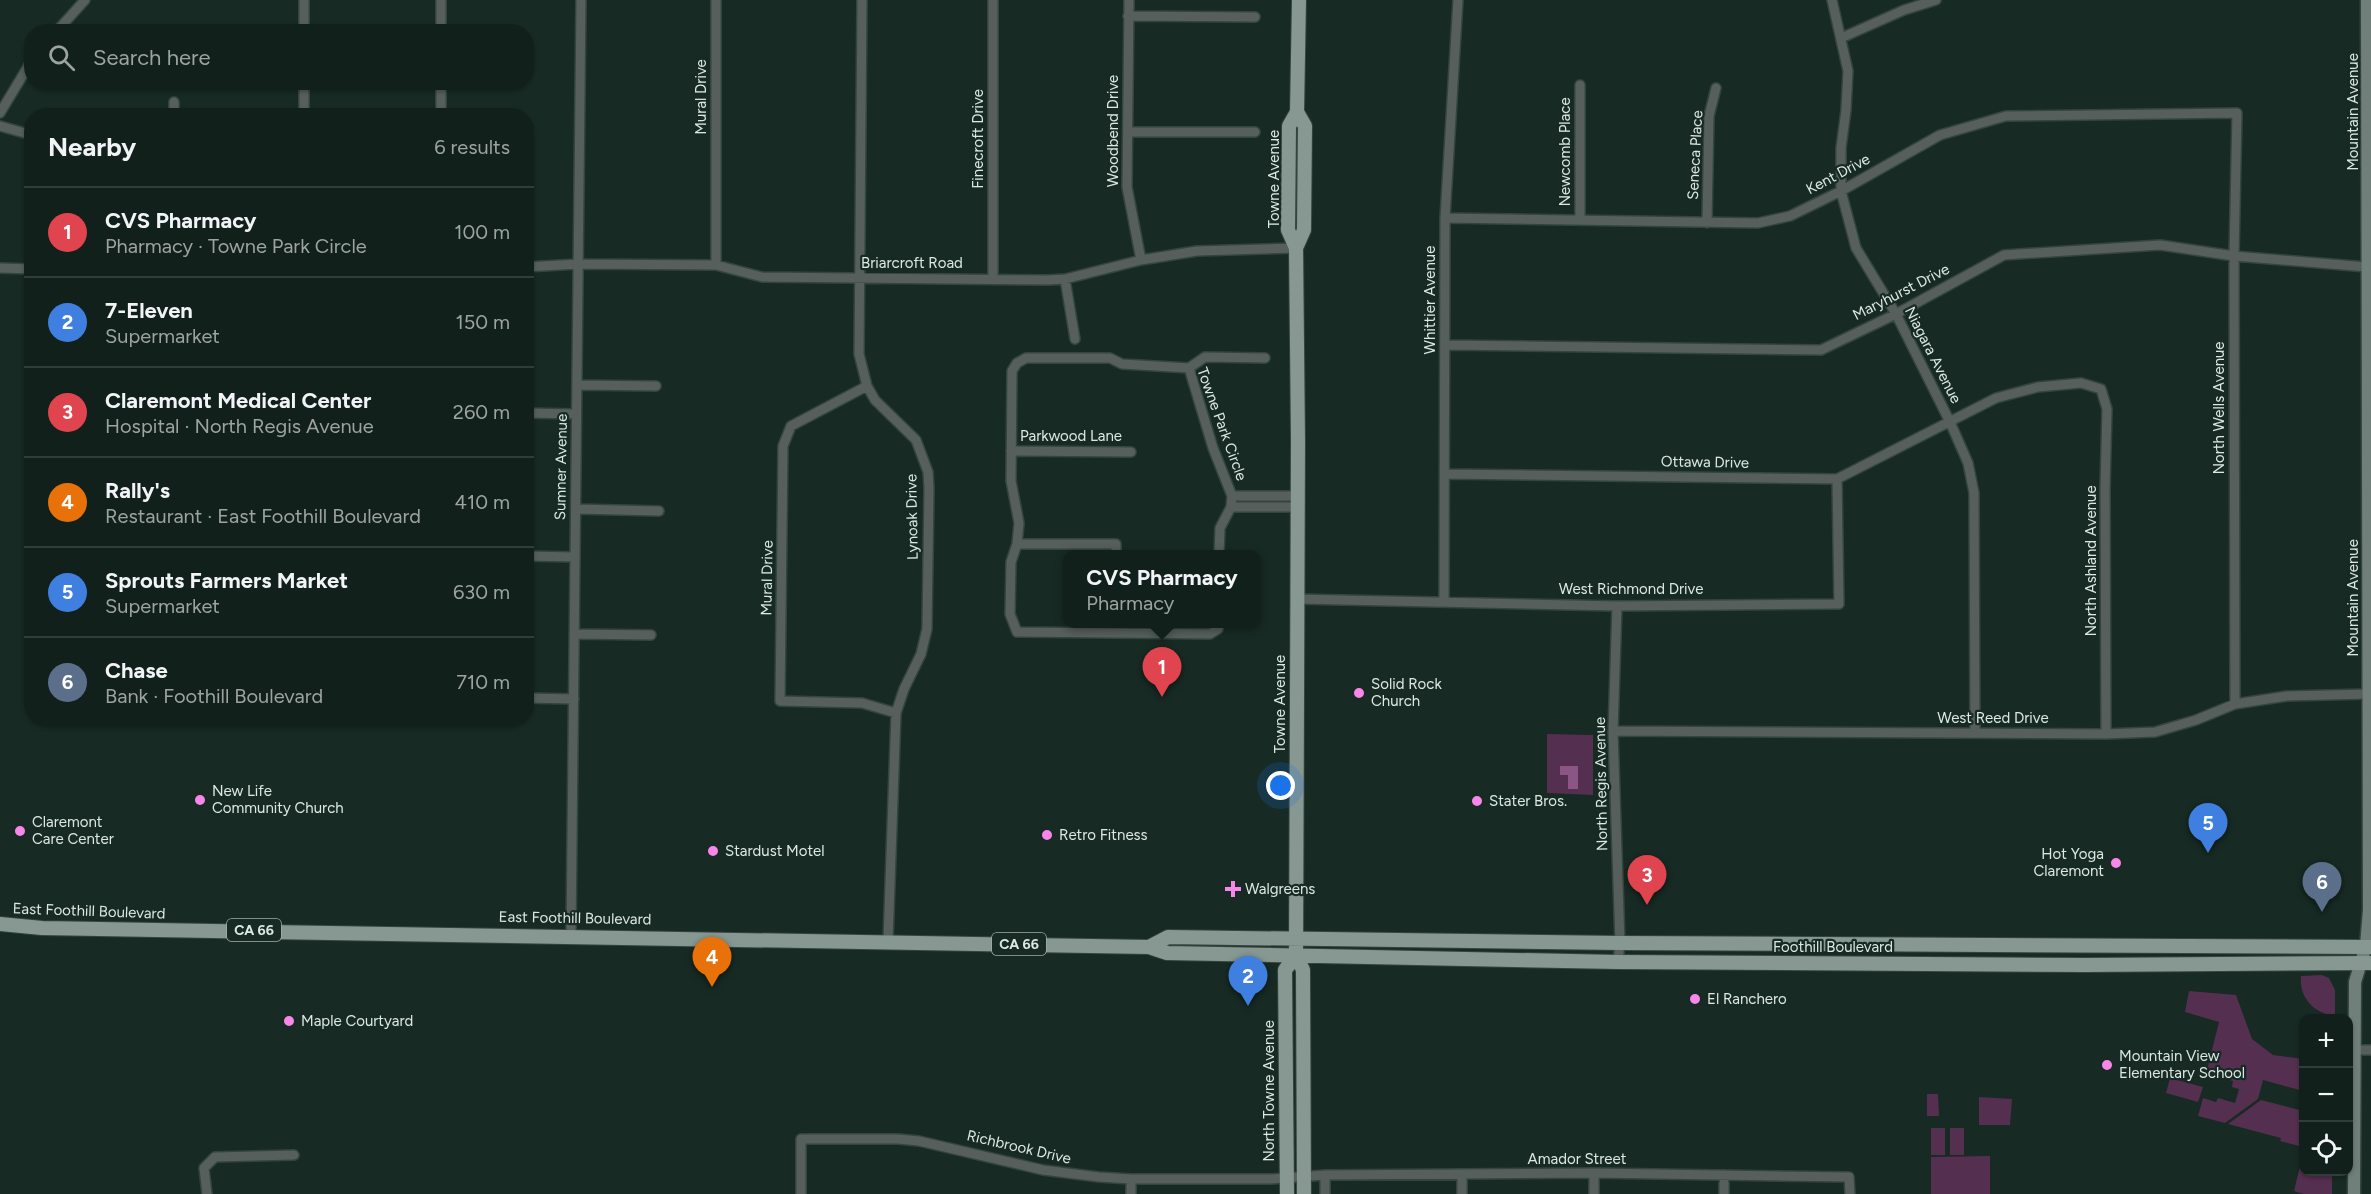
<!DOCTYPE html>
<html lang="en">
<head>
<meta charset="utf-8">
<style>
  body { margin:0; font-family:Figtree,sans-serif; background:#1e2d27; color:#f1f3f6 }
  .controls { position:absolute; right:18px; bottom:18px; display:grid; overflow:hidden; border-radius:12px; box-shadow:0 2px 4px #0004 }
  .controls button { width:54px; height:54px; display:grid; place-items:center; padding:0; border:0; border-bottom:2px solid #303e39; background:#11201a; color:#f1f3f6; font:30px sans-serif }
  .you { position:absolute; left:1281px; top:786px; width:21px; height:21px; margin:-15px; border:4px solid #fff; border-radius:50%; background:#1a73e8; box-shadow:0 0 0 9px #1a73e833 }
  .badge { display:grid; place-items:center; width:39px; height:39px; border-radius:50%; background:#d93025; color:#fff; font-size:20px; font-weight:700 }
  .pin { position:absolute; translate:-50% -50px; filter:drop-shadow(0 2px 3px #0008) }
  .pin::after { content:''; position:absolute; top:32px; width:21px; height:18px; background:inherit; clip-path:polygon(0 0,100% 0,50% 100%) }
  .popup { position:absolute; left:1063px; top:550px; width:198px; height:78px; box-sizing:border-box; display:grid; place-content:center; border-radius:12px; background:#11201a; filter:drop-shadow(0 2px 4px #0005); font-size:20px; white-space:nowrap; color:#9ca3a2 }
  .popup b { font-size:22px; color:#f1f3f6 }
  .popup::after { content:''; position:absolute; left:50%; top:100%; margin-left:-12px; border:12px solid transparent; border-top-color:#11201a }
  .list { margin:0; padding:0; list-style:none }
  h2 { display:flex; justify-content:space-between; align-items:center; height:78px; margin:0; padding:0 24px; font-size:26px }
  h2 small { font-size:20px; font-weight:400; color:#9ca3a2 }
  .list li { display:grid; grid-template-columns:39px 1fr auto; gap:18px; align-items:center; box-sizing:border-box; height:90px; padding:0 24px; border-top:2px solid #303e39 }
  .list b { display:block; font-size:22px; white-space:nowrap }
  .list p { margin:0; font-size:20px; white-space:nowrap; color:#9ca3a2 }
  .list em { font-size:20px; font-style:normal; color:#9ca3a2 }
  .icon { flex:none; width:33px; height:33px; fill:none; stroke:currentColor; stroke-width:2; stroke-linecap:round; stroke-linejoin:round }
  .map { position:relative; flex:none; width:2371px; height:1194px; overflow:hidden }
  .search { position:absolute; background:#11201a; box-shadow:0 2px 4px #0004; left:24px; top:24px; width:510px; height:66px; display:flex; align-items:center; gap:15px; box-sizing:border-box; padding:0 21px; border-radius:24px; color:#9ca3a2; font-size:22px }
  .panel { position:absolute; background:#11201a; box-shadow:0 2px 4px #0004; left:24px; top:108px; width:510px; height:618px; border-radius:24px }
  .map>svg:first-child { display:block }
  .green { fill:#552f4f }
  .water { fill:#8c5684 }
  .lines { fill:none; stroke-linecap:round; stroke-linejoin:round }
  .minor-casing { stroke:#33453e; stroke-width:12 }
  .secondary-casing { stroke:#33453e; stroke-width:15 }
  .primary-casing { stroke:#33453e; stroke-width:16 }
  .minor { stroke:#565f5b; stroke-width:9 }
  .secondary { stroke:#717f7a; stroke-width:12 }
  .primary { stroke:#869891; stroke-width:14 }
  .poi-dot { fill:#f987e9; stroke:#172a23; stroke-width:2 }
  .labels { text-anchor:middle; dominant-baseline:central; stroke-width:4.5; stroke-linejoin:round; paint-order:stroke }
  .shield { fill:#172a23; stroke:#a1afa9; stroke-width:1.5 }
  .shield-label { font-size:14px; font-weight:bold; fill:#dce8e3 }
  .street-label { font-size:15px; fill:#dce8e3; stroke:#172a23 }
  .poi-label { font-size:15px; fill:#dce8e3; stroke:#172a23; text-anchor:start }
</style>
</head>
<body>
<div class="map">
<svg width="2371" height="1194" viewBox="0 0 2371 1194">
  <rect width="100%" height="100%" fill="#172a23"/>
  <path class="green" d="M1547,734L1593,735V795L1547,793Z
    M2322,975L2329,978L2335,990V1016C2313,1013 2299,997 2301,976Z
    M2189,991L2236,995L2252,1039L2273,1055L2303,1059V1091L2263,1080L2258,1099L2225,1123L2198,1116L2203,1098L2216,1102L2218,1098L2235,1103L2239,1089L2232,1087L2233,1081L2206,1074L2219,1022L2185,1012Z
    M2170,1078L2203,1087L2198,1102L2166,1093Z
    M1927,1094H1938L1939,1116H1927Z
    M1979,1097L2012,1099L2010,1125H1979Z
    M2261,1100L2303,1111V1147L2280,1141L2281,1138L2228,1124Z
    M1931,1128H1945V1155H1931Z
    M1950,1128H1964V1155H1950Z
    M2303,1154L2304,1172H2332V1194H2304L2294,1191Z
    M1990,1156V1194H1931V1157Z"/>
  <path class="water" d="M1560,766H1578V789H1568V775H1560Z"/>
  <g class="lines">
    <g class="minor-casing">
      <path id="minor" d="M441,0V32
        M716,0V265
        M862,0L859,354L867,386L875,400L916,440L928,472L929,488L927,629L921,654L904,689L896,713L888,941
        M993,0V279
        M1129,0L1127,187L1141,260
        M1832,0L1848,71L1846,110L1841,148V191L1856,248L1896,314L1950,422L1968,463L1974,493L1975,733
        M1128,16L1255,17
        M56,32L85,0
        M304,32V0
        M1841,38L1904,10L1936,0
        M441,82V116
        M0,113L32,60
        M174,116V102
        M304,116V82
        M0,126L32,135
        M1129,132H1255
        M1445,218L1758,223L1790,216L1841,191L1940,135L2006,116L2237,113L2234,256L2235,704
        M1580,220V85
        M1707,223L1709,116L1716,88
        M526,267L578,264L716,265L762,277L1048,280L1065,279L1141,260L1197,251L1296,248
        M0,268L32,269
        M1065,279L1075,339
        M1446,345L1821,350L1896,314L2004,255L2160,245L2234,256L2367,267
        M1189,368L1122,364L1110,358H1026L1017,363L1012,371L1011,481L1019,523L1017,544L1011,562L1010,614L1017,632L1210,634L1218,629V624
        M1189,368L1213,448L1232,496L1231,507L1220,528L1219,554
        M1189,368L1205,357L1265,358
        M577,385L656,386
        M867,386L791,426L783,446L780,701L862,703L896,713
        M526,413L576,414
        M1011,451L1131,452
        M1446,474L1837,479L1996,398L2038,387L2081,383L2101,389L2107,409L2105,489L2106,734
        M1232,496H1297
        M1231,507H1297
        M576,509L659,511
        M1017,544H1116V554
        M526,556L575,557
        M1297,599L1617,606L1839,604L1837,479
        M1444,601L1445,218L1458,0
        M1617,606L1613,731L1620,943L1618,962
        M574,634L651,635
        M526,698L574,699
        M1613,731L2106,734L2155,732L2196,720L2235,704L2287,696L2368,694
        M571,934L581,0
        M2355,1050H2371
        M1594,1173V1194
        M1325,1175V1194
        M207,1194L204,1168L215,1157L294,1155
        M801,1194V1139H898L919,1141L1043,1170L1099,1177L1131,1179H1271L1325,1175L1594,1173L1849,1177L1850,1194
        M1131,1194V1179
        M1462,1194V1174
        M1724,1194V1175"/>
    </g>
    <g class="secondary-casing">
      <path id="secondary" d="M2354,1194L2355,982L2366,946L2369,910L2367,0"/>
    </g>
    <g class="primary-casing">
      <path id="primary" d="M1297,112L1305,126L1304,230L1296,248L1298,441L1296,955L1303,970L1304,1194
        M1296,248L1288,230L1289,126L1297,112L1299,0
        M0,924L42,928C411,932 780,938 1149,947L1167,953L1618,962L2086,965L2371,963
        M1149,947L1168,937L1620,943L2371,947
        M1287,1194L1285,970L1296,955"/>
    </g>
    <use href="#minor" class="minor"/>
    <use href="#secondary" class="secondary"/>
    <use href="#primary" class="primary"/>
  </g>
  <g class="poi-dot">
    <circle cx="1359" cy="693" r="6"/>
    <circle cx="200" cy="800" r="6"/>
    <circle cx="1477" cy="801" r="6"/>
    <circle cx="20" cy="831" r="6"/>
    <circle cx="1047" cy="835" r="6"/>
    <circle cx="713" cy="851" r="6"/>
    <circle cx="2116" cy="863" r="6"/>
    <path d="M1230 880h6v6h6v6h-6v6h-6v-6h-6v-6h6z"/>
    <circle cx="1695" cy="999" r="6"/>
    <circle cx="289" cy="1021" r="6"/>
    <circle cx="2107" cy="1065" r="6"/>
  </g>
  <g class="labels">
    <g class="shield">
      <rect x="227" y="919" width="54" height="22" rx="4.5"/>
      <rect x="992" y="933" width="54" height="22" rx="4.5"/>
    </g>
    <g class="shield-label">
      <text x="254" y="930">CA 66</text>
      <text x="1019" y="944">CA 66</text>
    </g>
    <g class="street-label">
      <text transform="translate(701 97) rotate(-90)">Mural Drive</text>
      <text transform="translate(2353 112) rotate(-90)">Mountain Avenue</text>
      <text transform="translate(1113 131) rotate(-90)">Woodbend Drive</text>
      <text transform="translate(978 139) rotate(-90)">Finecroft Drive</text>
      <text transform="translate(1565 152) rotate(-90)">Newcomb Place</text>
      <text transform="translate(1695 155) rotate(-87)">Seneca Place</text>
      <text transform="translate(1838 174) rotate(-28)">Kent Drive</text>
      <text transform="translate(1274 179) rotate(-90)">Towne Avenue</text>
      <text x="912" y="263">Briarcroft Road</text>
      <text transform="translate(1901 292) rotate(-27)">Maryhurst Drive</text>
      <text transform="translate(1430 300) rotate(-90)">Whittier Avenue</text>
      <text transform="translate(1933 355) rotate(63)">Niagara Avenue</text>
      <text transform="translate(2219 408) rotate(-90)">North Wells Avenue</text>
      <text transform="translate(1222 424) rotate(70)">Towne Park Circle</text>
      <text x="1071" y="436">Parkwood Lane</text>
      <text transform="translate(1705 462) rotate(1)">Ottawa Drive</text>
      <text transform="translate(561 467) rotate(-89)">Sumner Avenue</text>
      <text transform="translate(912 517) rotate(-91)">Lynoak Drive</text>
      <text transform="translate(2091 561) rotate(-90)">North Ashland Avenue</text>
      <text transform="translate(767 578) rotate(-89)">Mural Drive</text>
      <text x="1631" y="589">West Richmond Drive</text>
      <text transform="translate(2353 598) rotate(-90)">Mountain Avenue</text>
      <text transform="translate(1280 704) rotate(-90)">Towne Avenue</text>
      <text x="1993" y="718">West Reed Drive</text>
      <text transform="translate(1601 784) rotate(-91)">North Regis Avenue</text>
      <text transform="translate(89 911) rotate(2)">East Foothill Boulevard</text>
      <text transform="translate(575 918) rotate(1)">East Foothill Boulevard</text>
      <text x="1833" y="947">Foothill Boulevard</text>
      <text transform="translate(1269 1091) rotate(-90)">North Towne Avenue</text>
      <text transform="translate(1019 1147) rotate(13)">Richbrook Drive</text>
      <text x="1577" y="1159">Amador Street</text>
    </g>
    <g class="poi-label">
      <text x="1371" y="684">Solid Rock<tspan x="1371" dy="17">Church</tspan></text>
      <text x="212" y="791">New Life<tspan x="212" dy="17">Community Church</tspan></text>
      <text x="1489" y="801">Stater Bros.</text>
      <text x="32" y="822">Claremont<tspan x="32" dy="17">Care Center</tspan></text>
      <text x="1059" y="835">Retro Fitness</text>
      <text x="725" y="851">Stardust Motel</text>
      <text x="2104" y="854" text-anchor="end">Hot Yoga<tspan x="2104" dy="17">Claremont</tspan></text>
      <text x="1245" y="889">Walgreens</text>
      <text x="1707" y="999">El Ranchero</text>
      <text x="301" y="1021">Maple Courtyard</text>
      <text x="2119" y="1056">Mountain View<tspan x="2119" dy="17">Elementary School</tspan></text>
    </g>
  </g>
</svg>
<div class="controls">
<button>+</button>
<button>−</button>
<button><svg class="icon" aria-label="locate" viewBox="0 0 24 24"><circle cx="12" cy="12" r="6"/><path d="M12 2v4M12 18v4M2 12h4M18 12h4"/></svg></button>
</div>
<div class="you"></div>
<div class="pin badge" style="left:1162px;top:697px;background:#e0444e">1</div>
<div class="popup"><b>CVS Pharmacy</b>Pharmacy</div>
<div class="pin badge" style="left:1248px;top:1006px;background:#3f7fe0">2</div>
<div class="pin badge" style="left:1647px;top:905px;background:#e0444e">3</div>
<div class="pin badge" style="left:712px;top:987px;background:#e8710a">4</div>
<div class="pin badge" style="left:2208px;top:853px;background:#3f7fe0">5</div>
<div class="pin badge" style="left:2322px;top:912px;background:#5c6f8a">6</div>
<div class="search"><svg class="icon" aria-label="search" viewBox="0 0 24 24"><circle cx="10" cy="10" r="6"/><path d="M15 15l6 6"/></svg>Search here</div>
<section class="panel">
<h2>Nearby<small>6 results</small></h2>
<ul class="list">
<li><span class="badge" style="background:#e0444e">1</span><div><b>CVS Pharmacy</b><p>Pharmacy · Towne Park Circle</p></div><em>100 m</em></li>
<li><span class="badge" style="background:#3f7fe0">2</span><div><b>7-Eleven</b><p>Supermarket</p></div><em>150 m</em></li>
<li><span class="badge" style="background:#e0444e">3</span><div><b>Claremont Medical Center</b><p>Hospital · North Regis Avenue</p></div><em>260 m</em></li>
<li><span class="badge" style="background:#e8710a">4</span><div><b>Rally's</b><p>Restaurant · East Foothill Boulevard</p></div><em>410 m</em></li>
<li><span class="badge" style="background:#3f7fe0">5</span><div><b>Sprouts Farmers Market</b><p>Supermarket</p></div><em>630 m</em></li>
<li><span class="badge" style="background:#5c6f8a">6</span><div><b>Chase</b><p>Bank · Foothill Boulevard</p></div><em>710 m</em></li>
</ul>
</section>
</div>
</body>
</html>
